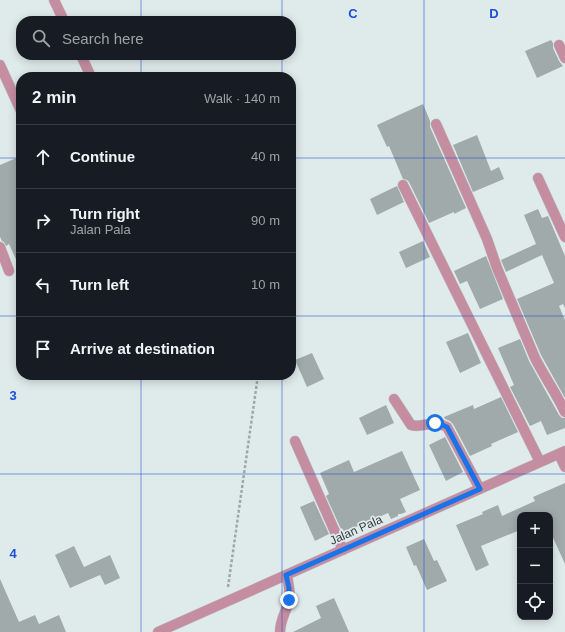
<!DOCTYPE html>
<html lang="en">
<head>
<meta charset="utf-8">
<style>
  body { margin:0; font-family:Helvetica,sans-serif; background:#242831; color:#f1f3f6 }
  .controls { position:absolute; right:12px; bottom:12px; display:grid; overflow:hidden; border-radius:8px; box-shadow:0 2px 10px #0003 }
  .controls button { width:36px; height:36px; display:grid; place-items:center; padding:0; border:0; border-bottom:1px solid #363941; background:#171b24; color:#f1f3f6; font:20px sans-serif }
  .stop { position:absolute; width:12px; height:12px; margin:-9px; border:3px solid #1a73e8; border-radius:50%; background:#fff }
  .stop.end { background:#1a73e8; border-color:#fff; box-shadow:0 1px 4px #0008 }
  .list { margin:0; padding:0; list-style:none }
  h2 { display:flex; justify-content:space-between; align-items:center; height:52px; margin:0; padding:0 16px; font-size:17px }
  h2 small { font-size:13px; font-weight:400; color:#9ea1a6 }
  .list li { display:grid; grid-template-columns:26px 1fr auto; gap:12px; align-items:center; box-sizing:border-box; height:64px; padding:0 16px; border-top:1px solid #363941 }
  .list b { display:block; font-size:15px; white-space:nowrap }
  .list p { margin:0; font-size:13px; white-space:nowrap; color:#9ea1a6 }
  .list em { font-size:13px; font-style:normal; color:#9ea1a6 }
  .icon { flex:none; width:22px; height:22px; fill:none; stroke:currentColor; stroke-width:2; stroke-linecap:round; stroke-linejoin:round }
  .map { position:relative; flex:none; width:565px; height:632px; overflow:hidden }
  .search { position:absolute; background:#171b24; box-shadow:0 2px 10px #0003; left:16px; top:16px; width:280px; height:44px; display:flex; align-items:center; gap:10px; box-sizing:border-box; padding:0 14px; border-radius:16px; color:#9ea1a6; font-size:15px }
  .panel { position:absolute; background:#171b24; box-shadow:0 2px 10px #0003; left:16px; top:72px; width:280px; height:308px; border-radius:16px }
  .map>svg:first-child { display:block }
  .building { fill:#a0aaaa }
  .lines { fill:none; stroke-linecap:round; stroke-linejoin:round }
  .minor-casing { stroke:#bdc7c8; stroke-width:11 }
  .path { stroke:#9fa8a8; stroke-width:2.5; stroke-dasharray:3 2; stroke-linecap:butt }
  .minor { stroke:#c58ea0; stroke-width:10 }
  .route { stroke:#1a73e8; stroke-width:5 }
  .grid { fill:none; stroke:#1d4ed8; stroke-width:1; stroke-opacity:0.55 }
  .labels { text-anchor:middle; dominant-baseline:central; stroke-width:3.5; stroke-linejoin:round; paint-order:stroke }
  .street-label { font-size:12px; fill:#363a3a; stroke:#dfeaeb }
  .grid-label { font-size:13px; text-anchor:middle; font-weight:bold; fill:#1d4ed8; stroke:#dfeaeb; stroke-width:3.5; stroke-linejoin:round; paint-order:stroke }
</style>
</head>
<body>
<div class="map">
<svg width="565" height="632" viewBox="0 0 565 632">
  <rect width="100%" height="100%" fill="#dfeaeb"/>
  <path class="building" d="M551,40L553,43V48L559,61L563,66L537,78L525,51Z
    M423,104L430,121V127L466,208L454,214V212L429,223L409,182L407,180L403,179L389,146L387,147L377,125Z
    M477,135L491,171L499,167L504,179L473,192L453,145Z
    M21,156V270L9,244L6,246L4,242L2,241L0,237V165Z
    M397,186L404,202L377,215L370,199Z
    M538,209L542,218L548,216L565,256V308L563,304L559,306L565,320V398L541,355L517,299L554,283L542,255L506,272L501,260L536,244L524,215Z
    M423,241L430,257L406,268L399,252Z
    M486,256L503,299L480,309L467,281L460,284L454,271Z
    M468,333L481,363L460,373L446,342Z
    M520,339L529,361L559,415L562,418H565V428L547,435L541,421L530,426L510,387L514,385L498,348Z
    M312,353L324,379L307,387L295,360Z
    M501,397L518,432L491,444L492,446L470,456L453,424L450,421L445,419L444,417L473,405L474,409Z
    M386,405L394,423L367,435L359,418Z
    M445,437L463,472L446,481L429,445Z
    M402,451L420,490L400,499L406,512L401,514H398V516L391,519L388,513L344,532L342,528L341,529L326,496L329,494L320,473L349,460L354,472Z
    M565,483V564L550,531V515H520V530L481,546L489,565L476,571L456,525L483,514L482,512L498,505L502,516L535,501L533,497Z
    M314,501L329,534L315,541L300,507Z
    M424,539L434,561L437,560L447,581L427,590L416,565L414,566L406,547Z
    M74,546L84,567L110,555L120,578L105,585L100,575L70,588L55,555Z
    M0,579L19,622L35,615L39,624L59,615L66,632H0Z
    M334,598L349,632H293L321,618L316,606Z"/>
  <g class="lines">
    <g class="minor-casing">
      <path id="minor" d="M54,0L64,21
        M559,45L565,58
        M81,55L91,77
        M0,65L21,111
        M436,124L487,239L497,268L535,358C544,376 556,393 565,412
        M538,178L565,237
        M403,185L540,462
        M0,247L9,271
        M394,399L411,425C420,428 428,422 438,424C441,424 444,426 447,427L480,489
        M295,441L343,550
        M559,454L565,467
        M158,632L565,451
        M280,632C280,620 286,612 289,601C291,592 288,583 287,575"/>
    </g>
    <path class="path" d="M228,587L258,375"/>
    <use href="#minor" class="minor"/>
  </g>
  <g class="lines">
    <path class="route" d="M289,600V588L286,575L480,489L447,427L440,424L435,423"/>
  </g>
  <path class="grid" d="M141,0V21M282,0V21M424,0V632M141,55V77M282,55V77M0,158H21M291,158H565M0,316H21M291,316H565M141,375V632M282,375V632M0,474H565"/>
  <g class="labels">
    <g class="street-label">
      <text transform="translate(356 530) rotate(-24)">Jalan Pala</text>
    </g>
  </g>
  <g class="grid-label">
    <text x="353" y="18">C</text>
    <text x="494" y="18">D</text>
    <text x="13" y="400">3</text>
    <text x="13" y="558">4</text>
  </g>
</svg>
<div class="controls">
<button>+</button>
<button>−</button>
<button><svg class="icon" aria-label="locate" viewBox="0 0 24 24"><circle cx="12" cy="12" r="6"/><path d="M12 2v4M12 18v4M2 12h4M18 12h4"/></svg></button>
</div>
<div class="stop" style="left:435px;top:423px"></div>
<div class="stop end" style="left:289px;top:600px"></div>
<div class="search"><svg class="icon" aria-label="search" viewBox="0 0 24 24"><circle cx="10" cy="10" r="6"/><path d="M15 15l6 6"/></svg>Search here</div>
<section class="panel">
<h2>2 min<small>Walk · 140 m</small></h2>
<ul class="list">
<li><svg class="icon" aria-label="ahead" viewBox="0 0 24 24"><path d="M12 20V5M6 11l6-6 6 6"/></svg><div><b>Continue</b></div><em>40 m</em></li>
<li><svg class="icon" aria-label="right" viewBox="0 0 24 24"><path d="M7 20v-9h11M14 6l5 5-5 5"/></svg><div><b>Turn right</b><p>Jalan Pala</p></div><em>90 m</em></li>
<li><svg class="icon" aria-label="left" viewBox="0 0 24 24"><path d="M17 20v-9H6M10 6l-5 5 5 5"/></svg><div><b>Turn left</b></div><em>10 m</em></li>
<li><svg class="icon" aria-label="arrive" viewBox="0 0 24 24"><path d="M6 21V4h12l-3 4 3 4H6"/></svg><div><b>Arrive at destination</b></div></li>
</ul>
</section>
</div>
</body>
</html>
